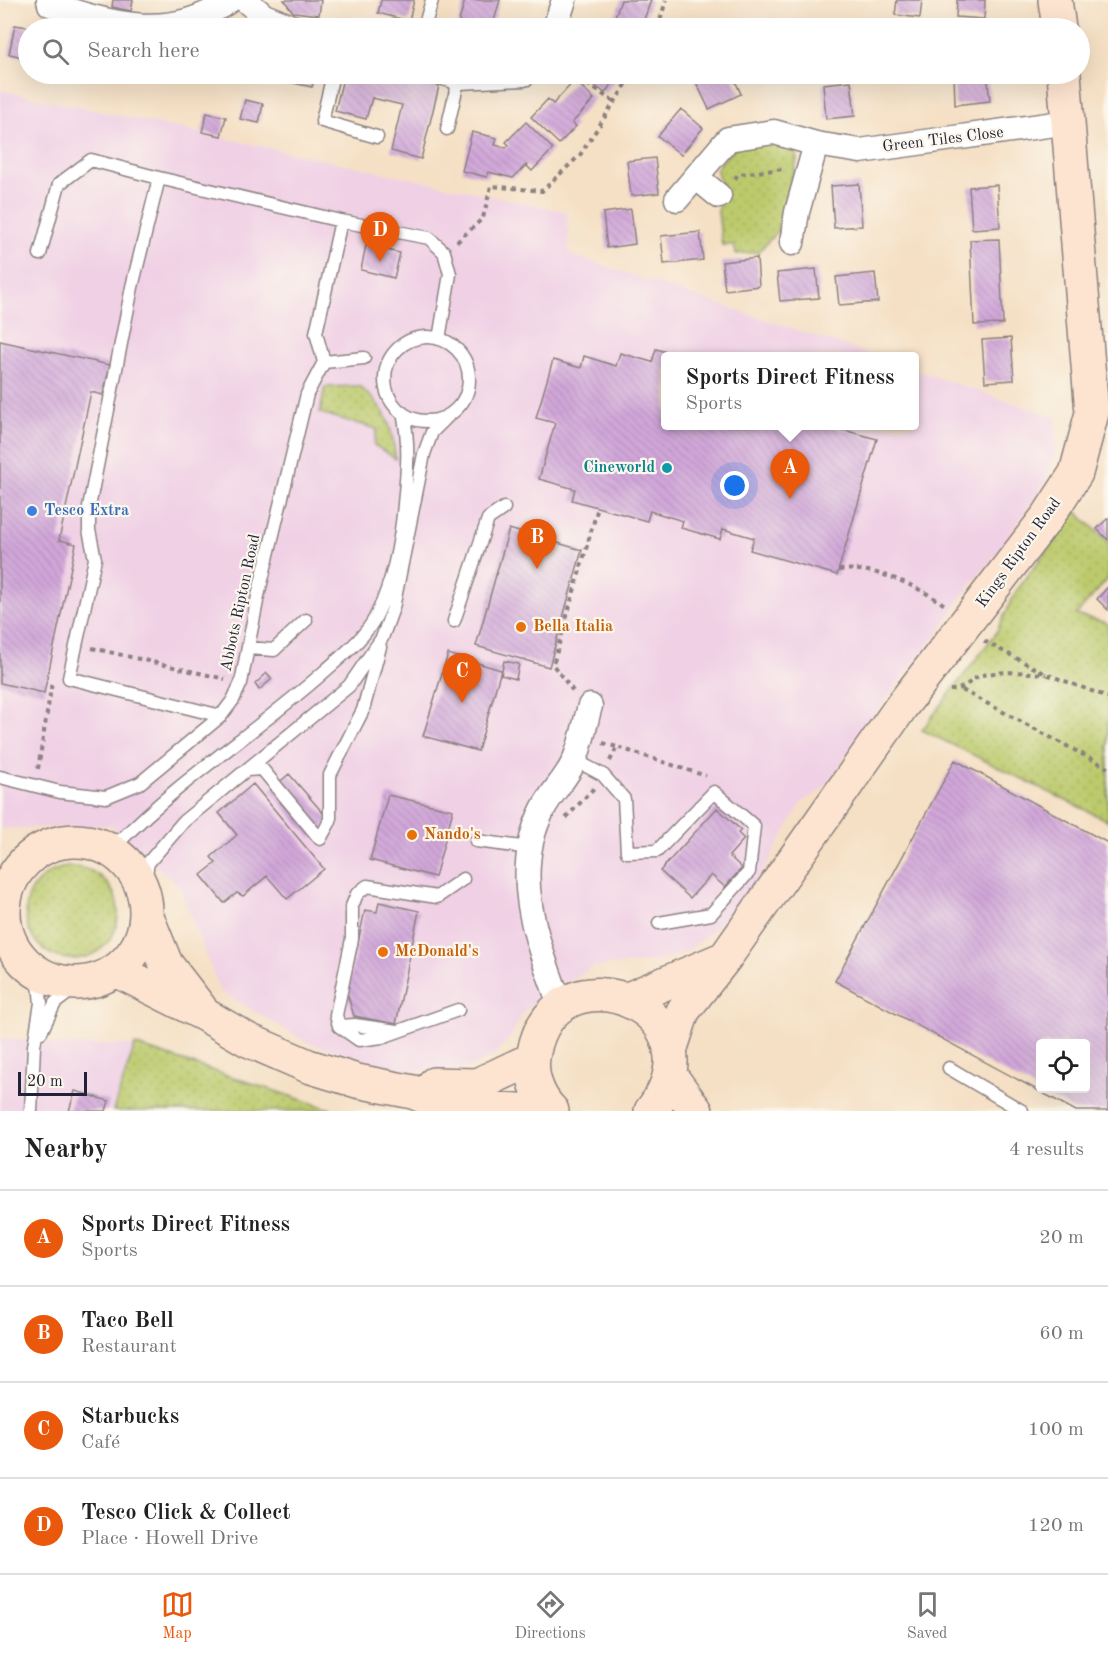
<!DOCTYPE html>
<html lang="en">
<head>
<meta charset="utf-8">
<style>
  body { margin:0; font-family:"Old Standard TT",serif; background:#f6f6f6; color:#222 }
  .controls { position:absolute; right:18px; bottom:18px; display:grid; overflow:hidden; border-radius:6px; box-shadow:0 6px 24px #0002 }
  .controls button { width:54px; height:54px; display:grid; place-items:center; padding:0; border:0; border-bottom:2px solid #e0e0e0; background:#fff; color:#222; font:30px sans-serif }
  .scale { position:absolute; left:18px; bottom:15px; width:69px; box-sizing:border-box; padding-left:6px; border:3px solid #22223b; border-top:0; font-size:16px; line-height:21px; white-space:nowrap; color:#22223b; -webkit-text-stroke:4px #fbf7ec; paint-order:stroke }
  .you { position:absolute; left:735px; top:486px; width:21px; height:21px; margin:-15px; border:4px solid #fff; border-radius:50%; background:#1a73e8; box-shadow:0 0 0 9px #1a73e833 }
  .badge { display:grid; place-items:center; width:39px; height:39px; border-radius:50%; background:#ea580c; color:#fff; font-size:20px; font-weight:700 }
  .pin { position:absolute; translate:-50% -50px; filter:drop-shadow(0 2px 3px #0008) }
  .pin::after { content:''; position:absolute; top:32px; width:21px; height:18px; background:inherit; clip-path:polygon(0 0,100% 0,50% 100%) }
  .popup { position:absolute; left:661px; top:352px; width:258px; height:78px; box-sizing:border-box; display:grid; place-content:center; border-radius:6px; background:#fff; filter:drop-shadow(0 2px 4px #0005); font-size:20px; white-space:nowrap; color:#767676 }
  .popup b { font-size:22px; color:#222 }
  .popup::after { content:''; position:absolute; left:50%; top:100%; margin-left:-12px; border:12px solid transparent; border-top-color:#fff }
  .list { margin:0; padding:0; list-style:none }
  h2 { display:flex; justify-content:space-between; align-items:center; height:78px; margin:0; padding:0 24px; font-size:26px }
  h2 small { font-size:20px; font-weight:400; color:#767676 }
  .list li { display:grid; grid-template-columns:39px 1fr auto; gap:18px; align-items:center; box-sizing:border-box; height:96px; padding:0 24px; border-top:2px solid #e0e0e0 }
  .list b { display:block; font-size:22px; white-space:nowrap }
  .list p { margin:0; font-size:20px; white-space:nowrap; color:#767676 }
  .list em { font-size:20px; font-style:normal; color:#767676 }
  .icon { flex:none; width:33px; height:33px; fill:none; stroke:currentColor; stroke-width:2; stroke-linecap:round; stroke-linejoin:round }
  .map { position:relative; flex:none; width:1108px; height:1111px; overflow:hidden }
  .search { position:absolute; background:#fff; box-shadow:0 6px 24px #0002; left:18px; right:18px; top:18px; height:66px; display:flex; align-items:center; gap:15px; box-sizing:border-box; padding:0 21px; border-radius:33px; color:#767676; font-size:22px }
  .sheet { height:462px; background:#fff }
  nav { display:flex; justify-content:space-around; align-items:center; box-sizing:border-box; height:84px; border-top:2px solid #e0e0e0; background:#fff; font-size:16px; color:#767676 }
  nav a { display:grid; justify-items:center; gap:3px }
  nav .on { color:#ea580c }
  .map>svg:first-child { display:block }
  .built { fill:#f0d0e5 }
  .grass { fill:url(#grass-dots); stroke:#6f7654; stroke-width:1.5 }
  .building { fill:url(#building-back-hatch); fill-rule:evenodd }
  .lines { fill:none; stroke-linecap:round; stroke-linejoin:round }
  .lane-casing { stroke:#8c8180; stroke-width:15 }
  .street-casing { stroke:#8c8180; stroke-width:27 }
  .secondary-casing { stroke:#8c8180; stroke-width:36 }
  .path { stroke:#8c8180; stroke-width:4; stroke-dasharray:4.5 4.5; stroke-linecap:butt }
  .lane { stroke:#fff; stroke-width:12 }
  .street { stroke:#fff; stroke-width:24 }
  .secondary { stroke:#fde4d0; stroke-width:33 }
  .culture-dot { fill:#0f9aa8; stroke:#fbf7ec; stroke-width:2 }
  .shop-dot { fill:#3f7fe0; stroke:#fbf7ec; stroke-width:2 }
  .food-dot { fill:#e8710a; stroke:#fbf7ec; stroke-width:2 }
  .labels { text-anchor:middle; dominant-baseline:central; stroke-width:4.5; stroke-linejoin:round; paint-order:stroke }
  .street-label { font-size:16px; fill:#22223b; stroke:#fbf7ec }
  .culture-label { font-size:16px; font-weight:bold; fill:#0d838f; stroke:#fbf7ec; text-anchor:end }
  .shop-label { font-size:16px; font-weight:bold; fill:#366cbe; stroke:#fbf7ec; text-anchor:start }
  .food-label { font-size:16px; font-weight:bold; fill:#c56008; stroke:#fbf7ec; text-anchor:start }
</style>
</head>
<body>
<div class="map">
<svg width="1108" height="1111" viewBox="0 0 1108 1111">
  <defs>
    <pattern id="grass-dots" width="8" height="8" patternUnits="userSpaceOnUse" patternTransform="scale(1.5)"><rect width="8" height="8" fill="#bcca6c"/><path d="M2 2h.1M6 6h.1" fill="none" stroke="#a1ad5e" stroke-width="1.8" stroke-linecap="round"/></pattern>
    <pattern id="building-back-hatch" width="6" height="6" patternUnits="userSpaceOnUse" patternTransform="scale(1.5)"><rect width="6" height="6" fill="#d1a7d9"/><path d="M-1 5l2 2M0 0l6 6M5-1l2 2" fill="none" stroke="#b38fbb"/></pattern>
  </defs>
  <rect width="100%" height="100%" fill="#fbf7ec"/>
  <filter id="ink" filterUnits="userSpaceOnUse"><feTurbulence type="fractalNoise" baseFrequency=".0167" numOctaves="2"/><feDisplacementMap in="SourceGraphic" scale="12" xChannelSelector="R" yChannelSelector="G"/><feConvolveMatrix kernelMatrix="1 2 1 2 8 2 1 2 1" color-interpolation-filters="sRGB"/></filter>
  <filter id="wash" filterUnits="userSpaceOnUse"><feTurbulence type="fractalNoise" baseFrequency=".008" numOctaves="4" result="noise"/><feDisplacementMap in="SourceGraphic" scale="24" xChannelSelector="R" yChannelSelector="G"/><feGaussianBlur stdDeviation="1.35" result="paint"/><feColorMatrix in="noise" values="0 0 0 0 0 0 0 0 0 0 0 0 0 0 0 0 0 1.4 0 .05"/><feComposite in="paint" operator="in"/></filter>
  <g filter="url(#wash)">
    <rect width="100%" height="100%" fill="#f5e0c5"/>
    <path class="built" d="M0,90L567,212L569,254L875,356H666V426H914L915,370L1056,417V449L1045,483L1002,546L962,596L937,635L888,696L823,789L802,802L759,878L714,929L689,950L660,961L592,967L525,1010L512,1035L496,1054L468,1068L445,1074L431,1070L403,1071L308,1043L220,991L179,886L110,825L0,829Z
      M0,1037L61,1045H135L113,1111H0Z"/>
    <path class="grass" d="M775,138L794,146L797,159L777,232L758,252L736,254L734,245H722L718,212L721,186L716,168L737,146Z
      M359,386C389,411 390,422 396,459L374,445L377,429L320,413L325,387Z
      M1076,511L1108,542V579L1076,615L1108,623V821L922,730L996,633L1015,593Z
      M26 913a46 46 0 1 1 92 0a46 46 0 1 1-92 0Z
      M135,1045L162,1054L336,1111H113Z"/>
    <g id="blocks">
      <path class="building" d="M113,0H133L131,11L112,7Z
        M284,0H321L319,15L293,12Z
        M381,0H414L409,21L378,13Z
        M465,0H500L492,28H457Z
        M621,0H651L641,28H611Z
        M897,0H922L920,18L895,15Z
        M957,0H985L984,19L956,17Z
        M15,25L28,27V58L9,54Z
        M296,74H315L312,87L293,83Z
        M344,74H387L439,86L421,159L391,151L402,105L372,98L366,119L335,111Z
        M584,74H619L605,93L582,76Z
        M699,74H732L741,94L709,109L693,76Z
        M954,74H987L990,101L955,105Z
        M575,80L594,99L572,123L576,126L559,144L531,117L548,99L553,104Z
        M851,81L855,116L826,119L823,84Z
        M245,100L263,104L259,123L240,119Z
        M681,109L703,128L681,155L658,136Z
        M207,113L226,117L221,136L202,132Z
        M526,122L553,149L532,171L526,165L513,178L488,172L487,177L462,171L472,132L497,138L495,145L506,148L509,145L506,142Z
        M655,158L659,193L631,196L627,161Z
        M859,184L862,226L834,228L831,186Z
        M997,185L1000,227L972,229L969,187Z
        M631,209L635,244L607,248L603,213Z
        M700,232L703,260L664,264L661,236Z
        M999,239L1003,324L974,325L970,240Z
        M366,245L400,253L394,278L361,270Z
        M757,258L759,286L725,290L722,262Z
        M816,269L819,298L780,301L777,273Z
        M875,273L878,302L839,305L836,277Z
        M1011,338L1014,380L985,382L982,340Z
        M0,341L110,365L103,395L91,392L59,540L76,544L44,693L0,683Z
        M656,349L681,356H666V426H829L877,439L837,575L750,550L754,538L723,529L720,539L681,528L683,521L650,511L647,521L572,500L575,489L539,479L555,423L536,418L553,360L581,368L584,356L616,366L620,353L652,362Z
        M1108,518V540L1097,529Z
        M509,529L582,550L549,667L476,646Z
        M1108,587V610L1097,599Z
        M448,654L501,670L478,751L423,736Z
        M504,661L519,664L516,679L501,675Z
        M267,673L272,679L259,690L255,684Z
        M955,760L1108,843V1111H1076L835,981ZM1040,1044H1086V1088H1040Z
        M289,774L330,821L311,838L270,790Z
        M253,784L324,869L287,899L267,876L243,896L237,893L224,903L201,875L216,863L211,857L237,835L219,813Z
        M388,795L453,810L435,877L370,860Z
        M717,808L741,830L738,833L744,839L729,856L742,868L725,887L711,875L690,898L660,871Z
        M379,902L419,911L396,1024L354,1016L347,993L365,910L377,912Z
        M75,1091L109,1101L106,1111H69Z"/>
    </g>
  </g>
  <g filter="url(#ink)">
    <use href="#blocks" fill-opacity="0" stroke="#8c8180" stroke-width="1.5"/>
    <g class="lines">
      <g class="lane-casing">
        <path id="lane" d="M424,28L432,0
          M333,74L322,121L377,137
          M447,129L459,77
          M341,221L429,238L444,252L450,274L439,339
          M40,254L59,184L91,160L159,178
          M385 379a42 42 0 1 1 84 0a42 42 0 1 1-84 0Z
          M454,621L488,519L504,508
          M248,648L274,650L306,620
          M221,716L69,678L95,559L89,530V507L132,287L159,178L341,221L316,333L324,362
          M575,760L603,775L624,799L627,852L657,851L714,792L754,826L749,872L711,914L659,923
          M247,770L262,769L320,839L330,821V775L363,710L380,647
          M0,777L60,792L106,797L140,783L221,716L233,700L241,683L258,596L307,394L324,362L364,358
          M81,841L121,840C183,777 259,730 325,671C343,655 367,636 377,614C393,581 401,540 404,504C407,472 410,444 403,413
          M476,841L530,848
          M143,890L148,863L184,821L349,686L382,638L393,608L424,454L432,432L448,416
          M458,1010L382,1037L359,1040L339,1026L336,1015L352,939V906L357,894L367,886L437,897L463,879
          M339,1026L355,1025L397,1031
          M41,1032L55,1003L80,984
          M949,1068L1022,1111
          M31,1111L34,1046L41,1003L38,975"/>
      </g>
      <g class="street-casing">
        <path id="street" d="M49,0L50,4C113,25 172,42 230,0
          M245,0L264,16L294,28
          M555,28L564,0
          M447,74L459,77L524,74
          M696,177L719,196
          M677,199L728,139L774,132L816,144L860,151L1069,122
          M792,243L797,212L816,144
          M561,1007C538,944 509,875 543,809C552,791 568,777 575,759C582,742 585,723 590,706"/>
      </g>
      <g class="secondary-casing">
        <path id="secondary" d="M1055,0L1059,28
          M4 912a71 71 0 1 1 142 0a71 71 0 1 1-142 0Z
          M147,917L166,964L200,1008
          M118,971L205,1015L248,1040L308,1066L357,1081L413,1092L444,1105L533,1111
          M628,999L720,960
          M670,1051L683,1011L725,958L901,707L1048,516L1076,473L1092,413L1064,74
          M670,1075L696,1111
          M434,1084L477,1085L532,1059
          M552,1111C537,1096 529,1073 534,1052C556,939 729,1011 651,1111"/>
      </g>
      <path class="path" d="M658,28L666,0
        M572,74L613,101
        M735,179L738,174L785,169
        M457,242L483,218L491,186L542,191L580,155L633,74
        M839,570C876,566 915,585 945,605
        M984,641L1046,674L1108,697
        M92,648L225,679
        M950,690C968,690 969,678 983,675C1003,670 1025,673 1046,674
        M962,690L1108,768
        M573,691L553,665L598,507
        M603,743L617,747
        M610,761L617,747L706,776
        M38,769L52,682
        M566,818L594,788"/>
      <use href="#lane" class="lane"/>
      <use href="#street" class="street"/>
      <use href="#secondary" class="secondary"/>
    </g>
  </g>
  <circle class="culture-dot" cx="667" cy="468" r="6"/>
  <circle class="shop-dot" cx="32" cy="511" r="6"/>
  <g class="food-dot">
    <circle cx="521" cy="627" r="6"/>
    <circle cx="412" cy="835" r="6"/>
    <circle cx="383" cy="952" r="6"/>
  </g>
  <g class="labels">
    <g class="street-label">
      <text transform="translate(943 140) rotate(-7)">Green Tiles Close</text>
      <text transform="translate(1019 553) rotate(-54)">Kings Ripton Road</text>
      <text transform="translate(241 603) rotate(-78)">Abbots Ripton Road</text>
    </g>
    <g class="culture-label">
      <text x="655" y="468">Cineworld</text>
    </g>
    <g class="shop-label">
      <text x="44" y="511">Tesco Extra</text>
    </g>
    <g class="food-label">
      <text x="533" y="627">Bella Italia</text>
      <text x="424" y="835">Nando's</text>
      <text x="395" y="952">McDonald's</text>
    </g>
  </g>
</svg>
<div class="controls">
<button><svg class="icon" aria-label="locate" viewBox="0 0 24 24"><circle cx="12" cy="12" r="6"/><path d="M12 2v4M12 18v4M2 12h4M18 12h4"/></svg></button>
</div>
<div class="scale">20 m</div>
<div class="you"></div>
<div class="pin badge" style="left:790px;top:499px">A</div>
<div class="popup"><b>Sports Direct Fitness</b>Sports</div>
<div class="pin badge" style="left:537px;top:569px">B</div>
<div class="pin badge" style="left:462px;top:703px">C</div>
<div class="pin badge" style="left:380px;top:262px">D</div>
<div class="search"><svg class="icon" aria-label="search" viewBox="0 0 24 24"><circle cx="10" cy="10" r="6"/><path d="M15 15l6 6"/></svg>Search here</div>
</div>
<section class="sheet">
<h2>Nearby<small>4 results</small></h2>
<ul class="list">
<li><span class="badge">A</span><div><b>Sports Direct Fitness</b><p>Sports</p></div><em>20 m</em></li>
<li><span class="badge">B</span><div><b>Taco Bell</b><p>Restaurant</p></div><em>60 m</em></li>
<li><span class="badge">C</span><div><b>Starbucks</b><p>Café</p></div><em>100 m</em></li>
<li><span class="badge">D</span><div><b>Tesco Click &amp; Collect</b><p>Place · Howell Drive</p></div><em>120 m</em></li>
</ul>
</section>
<nav>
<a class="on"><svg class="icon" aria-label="map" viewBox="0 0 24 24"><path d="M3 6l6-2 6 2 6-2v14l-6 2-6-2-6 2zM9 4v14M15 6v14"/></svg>Map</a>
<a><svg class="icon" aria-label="directions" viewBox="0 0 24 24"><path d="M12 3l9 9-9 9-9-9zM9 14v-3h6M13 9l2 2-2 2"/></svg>Directions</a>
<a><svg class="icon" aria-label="saved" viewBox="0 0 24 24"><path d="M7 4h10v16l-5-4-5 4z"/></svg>Saved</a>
</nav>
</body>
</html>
